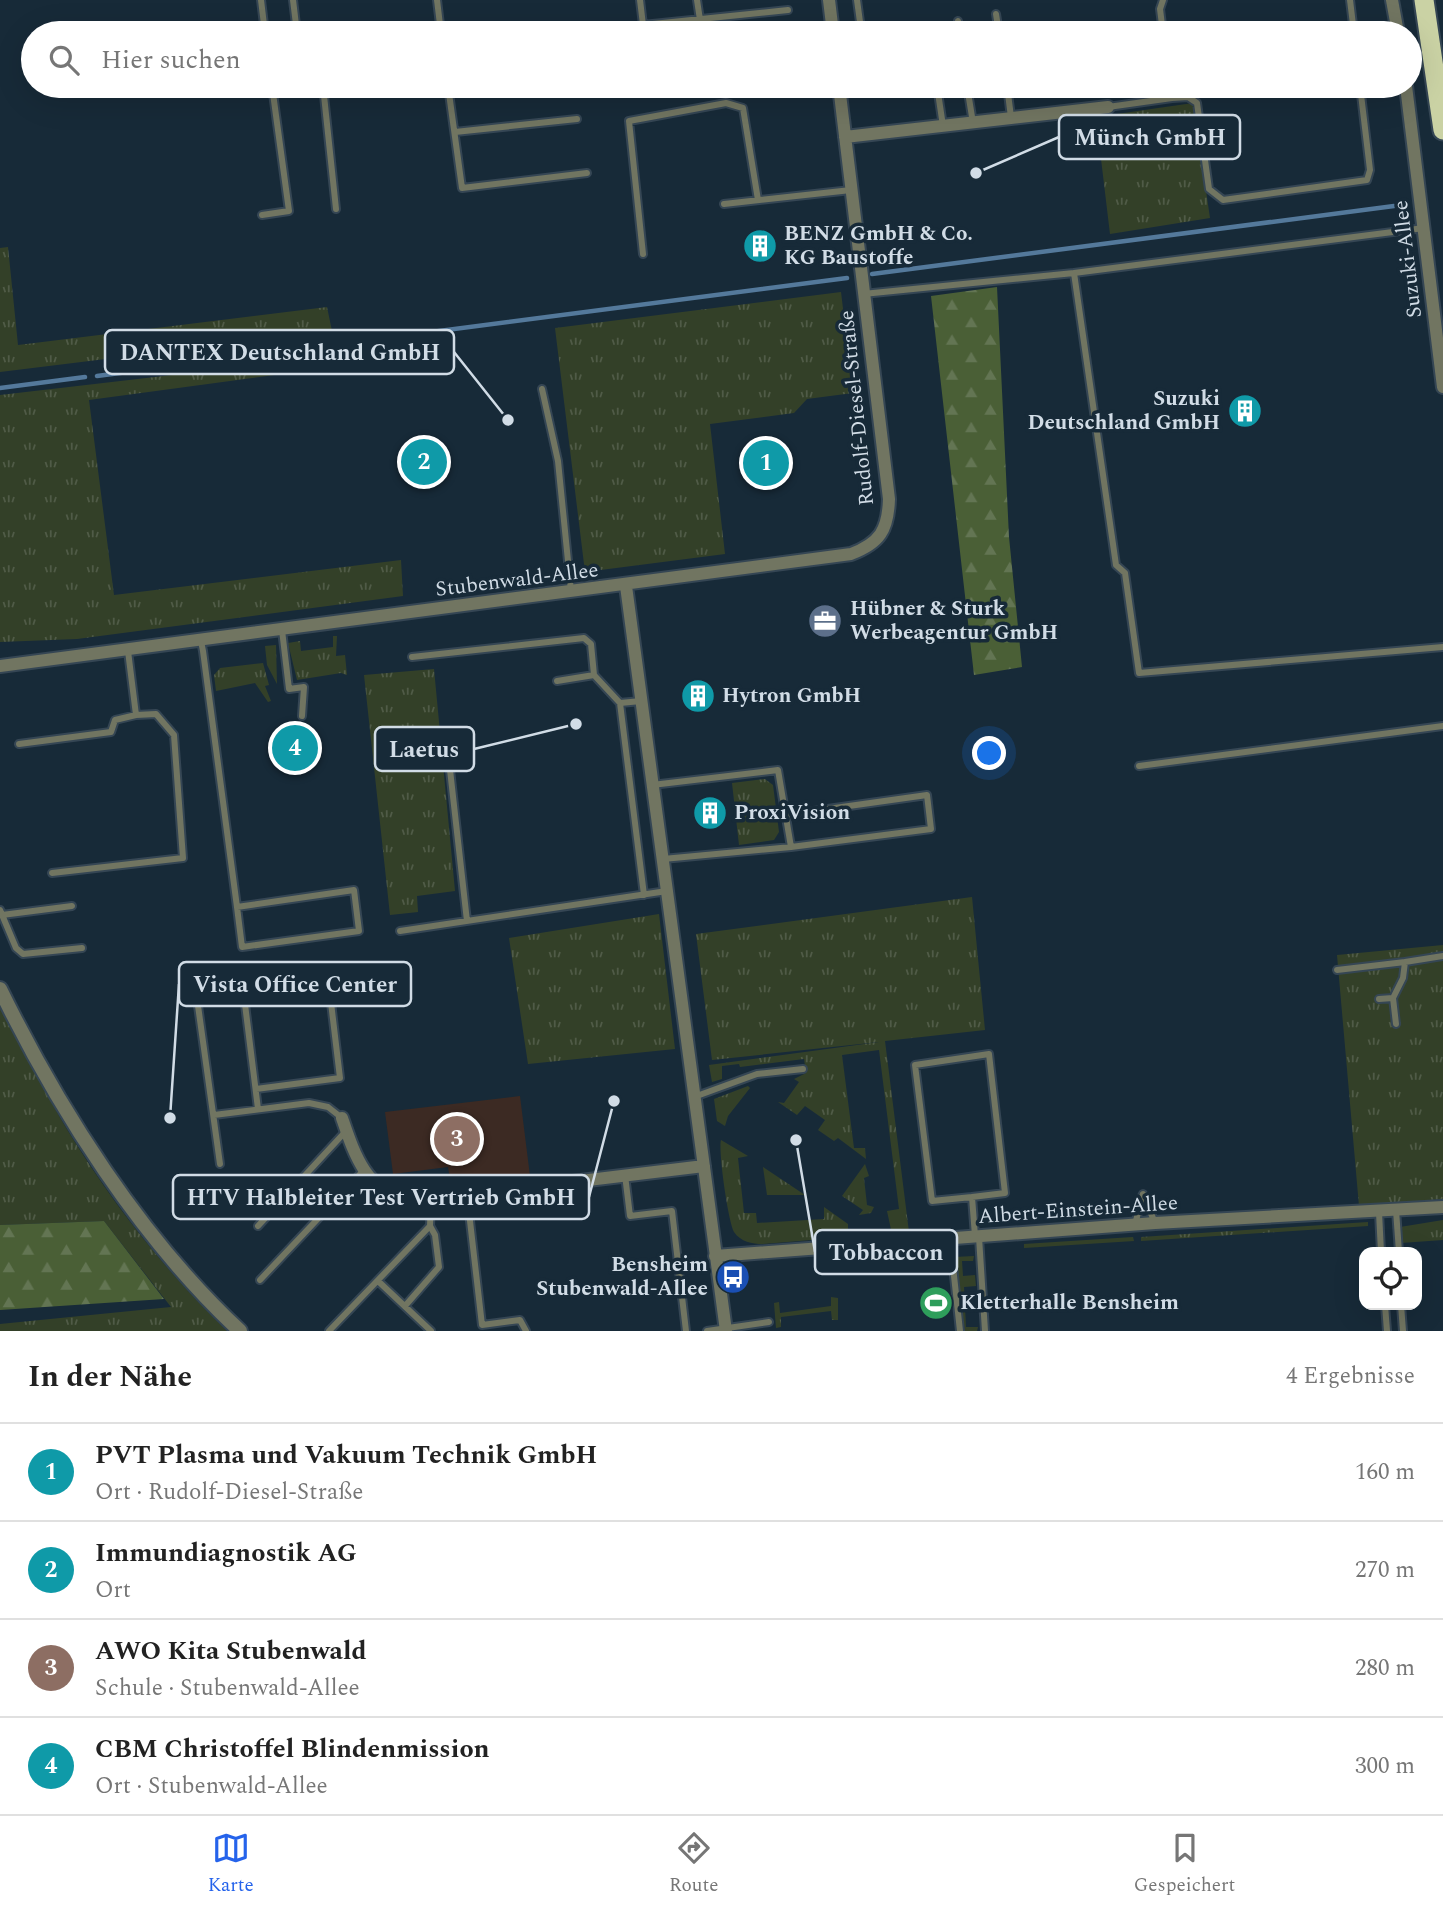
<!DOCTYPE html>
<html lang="de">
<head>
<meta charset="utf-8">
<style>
  body { margin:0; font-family:Spectral,serif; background:#f2f2f2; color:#222 }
  .controls { position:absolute; right:21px; bottom:21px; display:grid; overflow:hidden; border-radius:14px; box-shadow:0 7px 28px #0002 }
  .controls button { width:63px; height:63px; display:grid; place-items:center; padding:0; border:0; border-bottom:2px solid #e0e0e0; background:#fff; color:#222; font:35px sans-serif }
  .you { position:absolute; left:990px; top:754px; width:24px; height:24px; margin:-18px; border:5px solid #fff; border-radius:50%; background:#1a73e8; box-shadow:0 0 0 10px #1a73e833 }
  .badge { display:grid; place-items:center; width:46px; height:46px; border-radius:50%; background:#2563eb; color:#fff; font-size:23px; font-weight:700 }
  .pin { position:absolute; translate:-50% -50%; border:4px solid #fff; box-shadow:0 2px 7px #0006 }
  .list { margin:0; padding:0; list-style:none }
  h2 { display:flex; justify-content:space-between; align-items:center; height:91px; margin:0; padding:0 28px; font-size:30px }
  h2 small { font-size:23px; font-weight:400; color:#767676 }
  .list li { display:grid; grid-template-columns:46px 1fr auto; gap:21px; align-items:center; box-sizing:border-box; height:98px; padding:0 28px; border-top:2px solid #e0e0e0 }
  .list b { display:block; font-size:26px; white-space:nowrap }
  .list p { margin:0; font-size:23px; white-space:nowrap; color:#767676 }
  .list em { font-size:23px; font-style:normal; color:#767676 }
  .icon { flex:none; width:38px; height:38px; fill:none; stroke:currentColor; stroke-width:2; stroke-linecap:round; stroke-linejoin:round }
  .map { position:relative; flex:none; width:1443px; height:1331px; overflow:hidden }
  .search { position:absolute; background:#fff; box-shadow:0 7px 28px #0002; left:21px; right:21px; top:21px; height:77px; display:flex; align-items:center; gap:18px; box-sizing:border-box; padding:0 24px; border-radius:38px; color:#767676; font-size:26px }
  .sheet { height:483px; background:#fff }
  nav { display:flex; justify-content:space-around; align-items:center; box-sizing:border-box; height:98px; border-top:2px solid #e0e0e0; background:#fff; font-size:19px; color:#767676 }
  nav a { display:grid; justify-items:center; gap:4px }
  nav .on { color:#2563eb }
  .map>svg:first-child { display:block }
  .education { fill:#3c2a23 }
  .grass { fill:url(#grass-tufts) }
  .forest { fill:url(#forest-firs) }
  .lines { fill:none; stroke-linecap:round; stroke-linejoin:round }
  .stream { stroke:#54799b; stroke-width:4.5 }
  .service-casing { stroke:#354654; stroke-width:10 }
  .minor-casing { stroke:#354654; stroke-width:16 }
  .tertiary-casing { stroke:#354654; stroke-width:18 }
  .trunk-casing { stroke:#354654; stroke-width:23 }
  .service { stroke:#717561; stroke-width:6 }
  .minor { stroke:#717561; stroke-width:12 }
  .tertiary { stroke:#717561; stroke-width:14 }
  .trunk { stroke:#cad2a4; stroke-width:19 }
  .labels { text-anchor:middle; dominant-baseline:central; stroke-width:7; stroke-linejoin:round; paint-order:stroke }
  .poi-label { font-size:21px; font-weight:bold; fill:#d1dce6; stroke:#172a38; text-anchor:start }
  .street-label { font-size:21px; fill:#d1dce6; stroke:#172a38 }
  .leader { fill:none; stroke:#d1dce6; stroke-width:2.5 }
  .callout-dot { fill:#d1dce6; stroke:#172a38; stroke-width:2.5 }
  .callout { fill:#172a38; stroke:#d1dce6; stroke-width:2.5 }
  .callout-label { font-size:23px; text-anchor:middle; font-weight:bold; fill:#d1dce6 }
</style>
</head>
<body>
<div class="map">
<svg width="1443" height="1331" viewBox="0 0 1443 1331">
  <defs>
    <pattern id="grass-tufts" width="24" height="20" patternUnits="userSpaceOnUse" patternTransform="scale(1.75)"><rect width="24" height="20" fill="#334028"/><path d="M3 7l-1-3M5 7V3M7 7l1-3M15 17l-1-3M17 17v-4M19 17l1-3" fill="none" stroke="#505b47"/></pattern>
    <pattern id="forest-firs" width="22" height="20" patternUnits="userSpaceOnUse" patternTransform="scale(1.75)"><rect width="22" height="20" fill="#4a5f36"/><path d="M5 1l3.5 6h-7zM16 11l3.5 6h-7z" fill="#637553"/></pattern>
  </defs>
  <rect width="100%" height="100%" fill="#172a38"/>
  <path class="education" d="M520,1096L530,1176L451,1186L448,1167L393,1174L385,1112Z"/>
  <path class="grass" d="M1193,103L1210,218L1110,234L1096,117Z
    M8,247L18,345L327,307L332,331L0,372V248Z
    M841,292L853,393L807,399L794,413L710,424L725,554L585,572L555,328Z
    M361,353L363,363L89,400L114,595L401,560L403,596L77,639L0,642V395Z
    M333,636H337L336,656L345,655L347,675L341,673L297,680L288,643L300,641L301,651L333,647Z
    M276,645L277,684L267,665L265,646Z
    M263,663L269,685L265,686L271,701L268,702L255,683L216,691L214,675L220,668Z
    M434,669L455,891L417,896L418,912L390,915L364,675Z
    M765,779L773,785L779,832L774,840L739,845L732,783Z
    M972,897L985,1030L885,1041L909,1232L892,1234L887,1211L899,1209L879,1050L842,1055L854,1148H865L866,1159L838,1138L834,1141L818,1130L825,1120L805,1106L797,1115L778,1102L784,1103L799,1082L794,1079L806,1073L804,1059L740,1067L739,1064L722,1066V1079L712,1082L709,1065L879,1042L712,1060L696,934Z
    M659,914L675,1049L528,1064L509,938Z
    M1443,945V1199L1359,1206L1337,955Z
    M0,1004C23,1046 43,1090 68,1131C112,1203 166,1272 227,1331H0V1324L171,1307L104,1221L0,1225Z
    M748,1086L750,1088L728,1116L725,1126L717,1121L714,1099Z
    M721,1140L748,1156L738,1158L744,1213H756L757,1223L824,1219V1207L848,1224V1237L763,1244C752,1244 741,1242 734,1232C728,1221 718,1150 721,1140Z
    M865,1164L869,1176L864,1178L867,1205L874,1207L871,1213L859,1215L863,1210L842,1196Z
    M763,1167L805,1195H767Z
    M1443,1220V1240L1401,1243L1400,1227Z
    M1368,1222V1226L1141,1241V1237Z
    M1133,1237L1134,1241L1024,1248V1244Z
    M974,1256L973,1261H962L963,1276L975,1275L976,1286L964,1287L966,1327H978L977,1331H965L955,1257Z
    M831,1297L838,1298V1320H832L831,1311L781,1317V1327L776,1328L774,1303L779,1302L780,1313L831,1306Z"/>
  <path class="forest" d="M997,287L1009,537L1022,667L974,675L931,296Z
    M104,1221L164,1299L0,1310V1225Z"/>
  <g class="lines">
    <path class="stream" d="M872,274L1394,206
      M316,347L847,278
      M97,376L295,350
      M0,388L85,377"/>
    <g class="service-casing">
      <path id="service" d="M261,0L265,33
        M293,0L297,33
        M437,0L441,33
        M640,0L643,25L788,10
        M697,0L702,33
        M857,0L860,22
        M1163,0L1160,9L1163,33
        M1350,0L1354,33
        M996,14L999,33
        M958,21L960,33
        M928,28L929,33
        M323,86L336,209
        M448,86L462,188L587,173
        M937,86L943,126
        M967,86L973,123
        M1007,86L1011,117
        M1172,98L1188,97L1197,103L1209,189L1223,200L1367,180L1370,170L1360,86
        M1108,107L1172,98L1170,86
        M455,132L577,119
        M724,204L851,190
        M262,215L289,211L272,86
        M1424,228L1074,273L1116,565L1125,573L1139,673L1443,647
        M643,254L629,121L726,103L743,108L758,200
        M863,294L1074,273
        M542,389L558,461L571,591
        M282,630L289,689L304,687L302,716
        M201,641L203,651L237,907L242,947L359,931L354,890L237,907
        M412,657L584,638L591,644L594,675L620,703L641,701
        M557,681L594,675
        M620,703L644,895
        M447,743L467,921
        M19,744L111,732L115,720L136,715
        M1139,766L1443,726
        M652,785L778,770L791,847L663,859
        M785,815L927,795L931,829L791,847
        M52,873L183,858L174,735L156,714L136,715L128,651
        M0,910L16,948L23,954L82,948
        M2,915L72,906
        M400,931L667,891
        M1337,970L1405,962
        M195,984L220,1164
        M1379,999L1393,998
        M1396,1024L1393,998L1403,978L1405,962L1443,956
        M256,1089L340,1078L327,969L242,980L258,1109
        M694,1097L757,1074L803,1069
        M214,1115L309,1103L328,1107L342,1118
        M625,1175L630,1216L672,1211L686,1331
        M1143,1194L1155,1223
        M467,1195L482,1325L520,1320L526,1331
        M972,1197L1005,1193L989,1054L915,1065L932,1201L972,1197L975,1236
        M1396,1210L1399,1252
        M1379,1212L1381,1252
        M1135,1225L1142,1196
        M258,1226L346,1131
        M979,1237L985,1331
        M950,1239L960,1331
        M260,1280L364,1170
        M378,1281L431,1331
        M1385,1305L1387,1331
        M1401,1305L1403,1331
        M405,1306L439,1267L435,1235L430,1226
        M329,1331L430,1226L431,1199
        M707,1331L769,1322"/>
    </g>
    <g class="minor-casing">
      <path id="minor" d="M829,0L833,33
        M1392,0L1398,33
        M1406,86L1443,387
        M845,137L1108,107
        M626,586L726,1331
        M0,666L851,554C880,543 888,530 889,499L839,86
        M342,1118C355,1156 365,1188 407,1202L704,1166
        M715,1256L1155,1223L1443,1207"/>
    </g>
    <g class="tertiary-casing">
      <path id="tertiary" d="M0,989C59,1110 141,1239 240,1331"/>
    </g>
    <g class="trunk-casing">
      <path id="trunk" d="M1424,0L1443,130"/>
    </g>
    <use href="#service" class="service"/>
    <use href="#minor" class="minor"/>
    <use href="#tertiary" class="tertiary"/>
    <use href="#trunk" class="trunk"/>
  </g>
  <defs>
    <g id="building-disc" transform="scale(1.75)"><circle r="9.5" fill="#0f9aa8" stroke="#172a38"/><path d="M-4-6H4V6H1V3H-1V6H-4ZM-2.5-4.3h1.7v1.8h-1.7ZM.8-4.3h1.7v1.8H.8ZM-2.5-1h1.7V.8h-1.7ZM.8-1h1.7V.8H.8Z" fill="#fff"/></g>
    <g id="office-disc" transform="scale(1.75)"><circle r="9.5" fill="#5c6f8a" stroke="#172a38"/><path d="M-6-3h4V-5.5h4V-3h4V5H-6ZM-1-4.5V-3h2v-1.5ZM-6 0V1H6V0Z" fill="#fff"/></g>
    <g id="bus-disc" transform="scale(1.75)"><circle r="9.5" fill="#1a4fb4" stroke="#172a38"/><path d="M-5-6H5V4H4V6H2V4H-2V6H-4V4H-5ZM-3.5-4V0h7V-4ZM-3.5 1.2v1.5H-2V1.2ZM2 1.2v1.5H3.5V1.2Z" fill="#fff"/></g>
    <g id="stadium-disc" transform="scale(1.75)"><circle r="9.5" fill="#2e9e5b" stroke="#172a38"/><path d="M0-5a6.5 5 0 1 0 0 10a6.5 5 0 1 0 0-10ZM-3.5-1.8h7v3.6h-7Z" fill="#fff"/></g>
  </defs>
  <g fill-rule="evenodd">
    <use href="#building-disc" x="760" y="246"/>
    <use href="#building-disc" x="1245" y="411"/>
    <use href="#office-disc" x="825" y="621"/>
    <use href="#building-disc" x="698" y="696"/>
    <use href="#building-disc" x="710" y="813"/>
    <use href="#bus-disc" x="733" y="1277"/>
    <use href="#stadium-disc" x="936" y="1303"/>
  </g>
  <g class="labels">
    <g class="poi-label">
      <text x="784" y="234">BENZ GmbH &amp; Co.<tspan x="784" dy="24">KG Baustoffe</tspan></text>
      <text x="1220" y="399" text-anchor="end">Suzuki<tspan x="1220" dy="24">Deutschland GmbH</tspan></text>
      <text x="850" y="609">Hübner &amp; Sturk<tspan x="850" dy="24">Werbeagentur GmbH</tspan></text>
      <text x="722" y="696">Hytron GmbH</text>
      <text x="734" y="813">ProxiVision</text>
      <text x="708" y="1265" text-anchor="end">Bensheim<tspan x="708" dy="24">Stubenwald-Allee</tspan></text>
      <text x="960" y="1303">Kletterhalle Bensheim</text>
    </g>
    <g class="street-label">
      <text transform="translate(1408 259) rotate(-97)">Suzuki-Allee</text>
      <text transform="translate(857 408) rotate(-96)">Rudolf-Diesel-Straße</text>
      <text transform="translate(517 580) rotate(-7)">Stubenwald-Allee</text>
      <text transform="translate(1078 1210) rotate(-4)">Albert-Einstein-Allee</text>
    </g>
  </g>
  <path class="leader" d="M976 173L1059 137M508 420L454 352M576 724L474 749M170 1118L179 984M614 1101L589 1197M796 1140L815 1252"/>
  <g class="callout-dot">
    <circle cx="976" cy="173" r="7"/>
    <circle cx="508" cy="420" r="7"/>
    <circle cx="576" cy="724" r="7"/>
    <circle cx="170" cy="1118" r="7"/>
    <circle cx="614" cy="1101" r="7"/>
    <circle cx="796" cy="1140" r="7"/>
  </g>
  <g class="callout">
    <rect x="1059" y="115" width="181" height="44" rx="7"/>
    <rect x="105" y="330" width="349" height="44" rx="7"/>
    <rect x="375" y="727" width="99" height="44" rx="7"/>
    <rect x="179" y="962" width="232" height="44" rx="7"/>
    <rect x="173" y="1175" width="416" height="44" rx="7"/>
    <rect x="815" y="1230" width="142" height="44" rx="7"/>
  </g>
  <g class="callout-label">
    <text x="1150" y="145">Münch GmbH</text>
    <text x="280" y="360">DANTEX Deutschland GmbH</text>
    <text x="424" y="757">Laetus</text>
    <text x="295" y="992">Vista Office Center</text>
    <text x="381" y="1205">HTV Halbleiter Test Vertrieb GmbH</text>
    <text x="886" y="1260">Tobbaccon</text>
  </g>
</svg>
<div class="controls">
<button><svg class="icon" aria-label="locate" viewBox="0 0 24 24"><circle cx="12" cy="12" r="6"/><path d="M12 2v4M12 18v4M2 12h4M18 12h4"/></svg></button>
</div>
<div class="you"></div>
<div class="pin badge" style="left:766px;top:463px;background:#0f9aa8">1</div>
<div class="pin badge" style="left:424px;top:462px;background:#0f9aa8">2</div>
<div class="pin badge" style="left:457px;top:1139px;background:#8d6e63">3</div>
<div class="pin badge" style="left:295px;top:748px;background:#0f9aa8">4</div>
<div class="search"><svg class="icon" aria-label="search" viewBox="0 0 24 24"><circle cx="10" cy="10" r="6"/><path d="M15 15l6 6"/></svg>Hier suchen</div>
</div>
<section class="sheet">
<h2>In der Nähe<small>4 Ergebnisse</small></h2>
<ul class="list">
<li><span class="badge" style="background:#0f9aa8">1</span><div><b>PVT Plasma und Vakuum Technik GmbH</b><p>Ort · Rudolf-Diesel-Straße</p></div><em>160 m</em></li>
<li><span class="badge" style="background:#0f9aa8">2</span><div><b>Immundiagnostik AG</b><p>Ort</p></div><em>270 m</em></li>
<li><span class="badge" style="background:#8d6e63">3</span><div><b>AWO Kita Stubenwald</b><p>Schule · Stubenwald-Allee</p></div><em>280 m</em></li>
<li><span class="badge" style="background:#0f9aa8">4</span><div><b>CBM Christoffel Blindenmission</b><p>Ort · Stubenwald-Allee</p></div><em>300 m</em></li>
</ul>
</section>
<nav>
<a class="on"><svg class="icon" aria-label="map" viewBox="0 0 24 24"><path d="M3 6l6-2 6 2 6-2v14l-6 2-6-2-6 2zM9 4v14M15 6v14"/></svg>Karte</a>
<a><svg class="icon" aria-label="directions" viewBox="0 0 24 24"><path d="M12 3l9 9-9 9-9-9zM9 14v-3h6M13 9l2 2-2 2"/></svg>Route</a>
<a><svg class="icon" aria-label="saved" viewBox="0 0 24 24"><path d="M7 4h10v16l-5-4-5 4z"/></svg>Gespeichert</a>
</nav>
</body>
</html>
